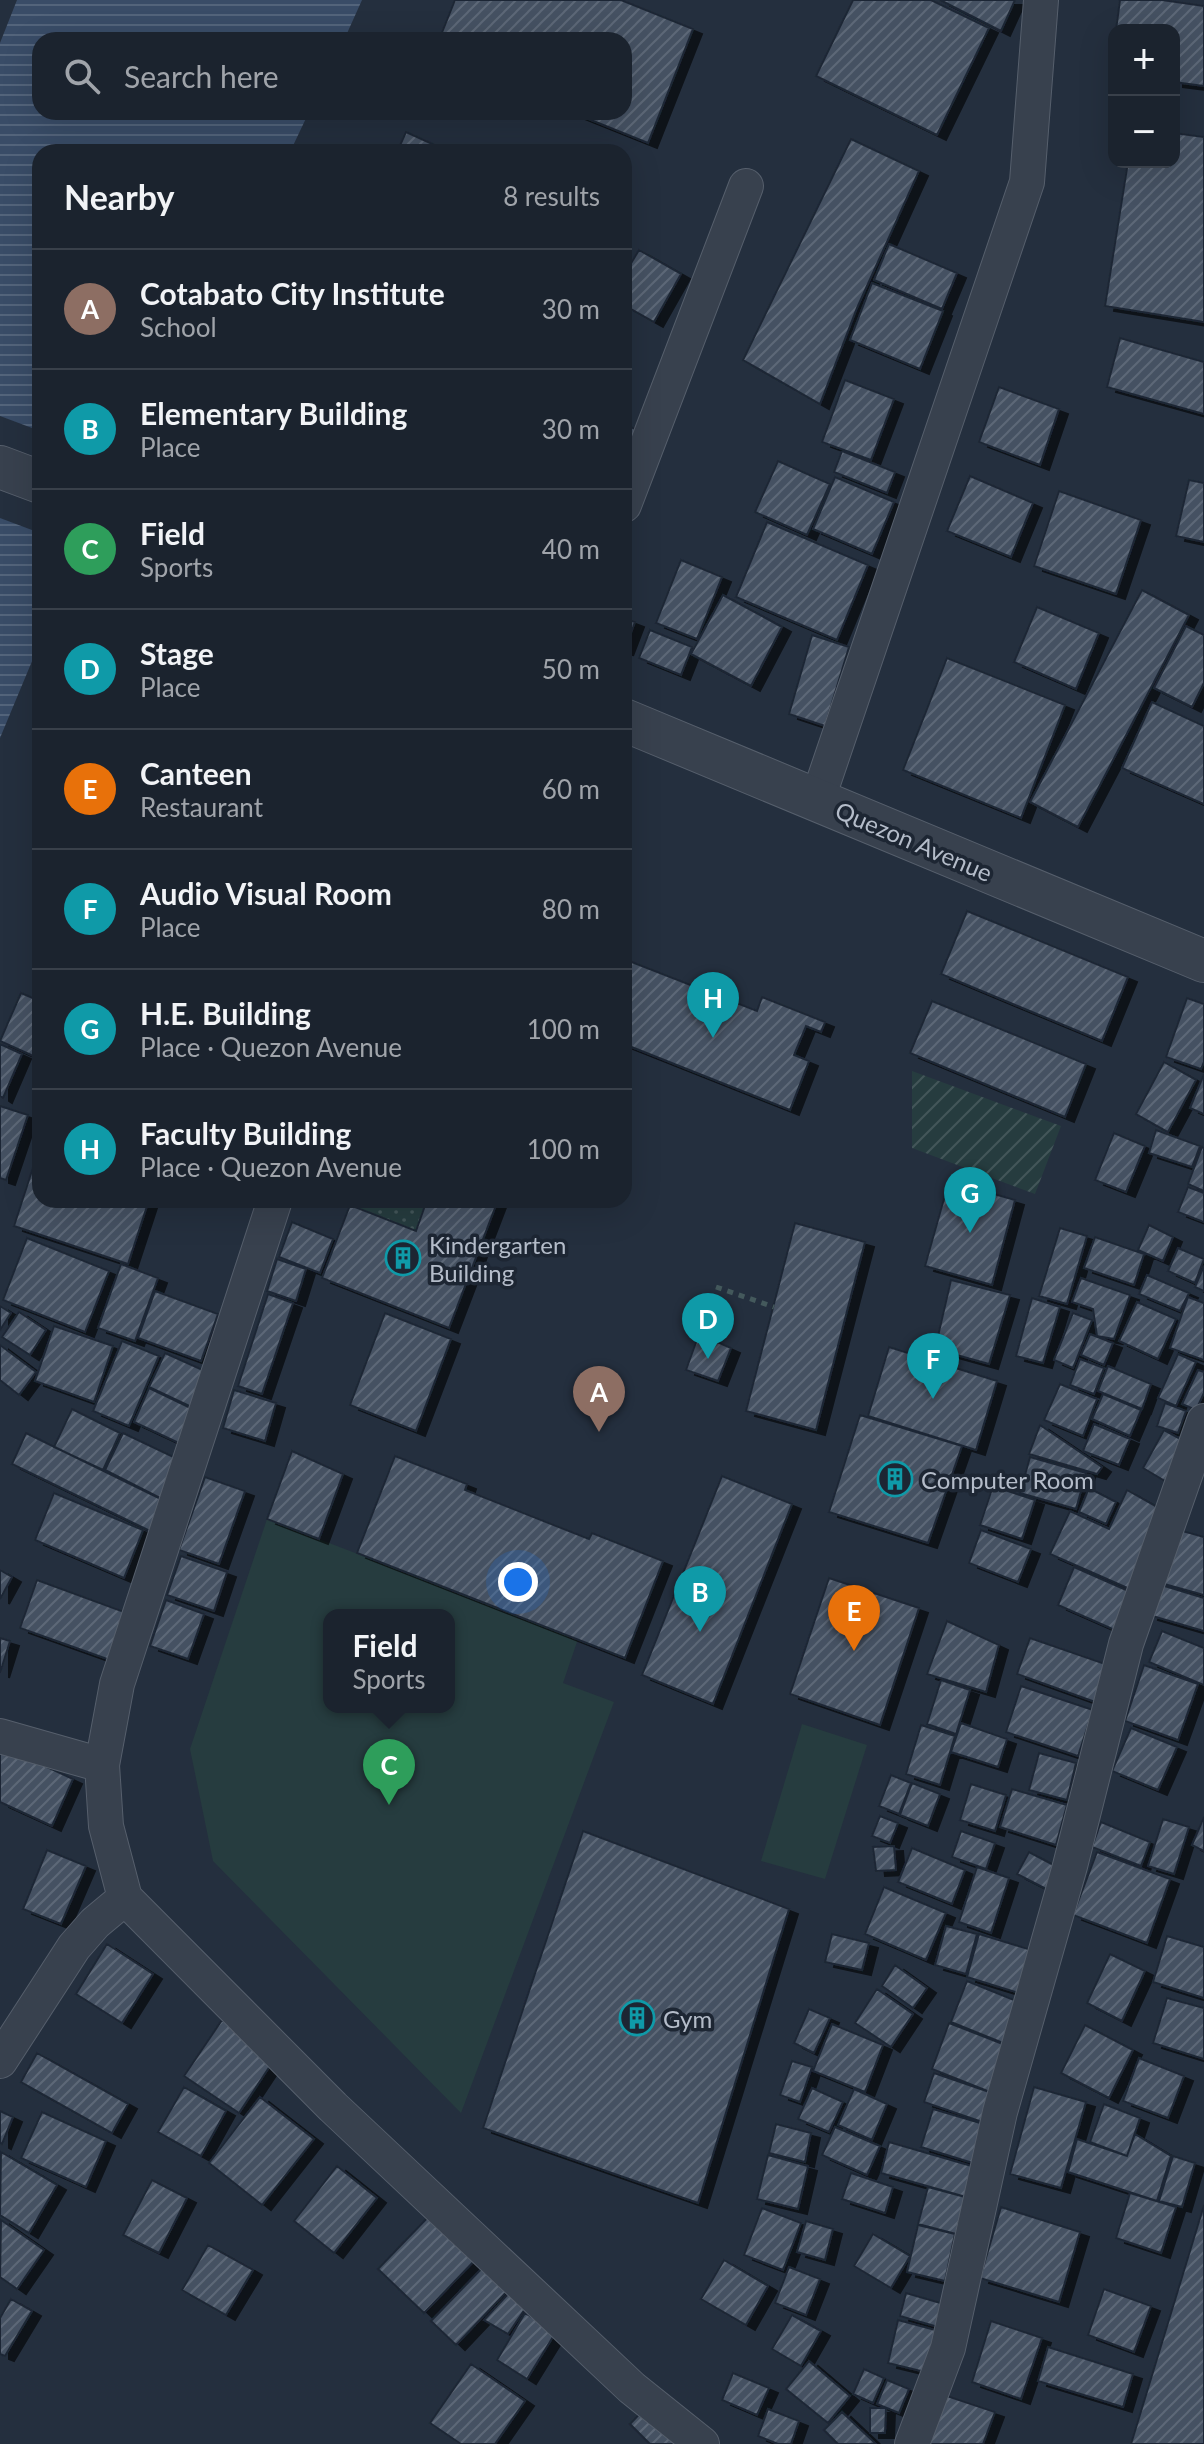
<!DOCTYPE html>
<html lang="en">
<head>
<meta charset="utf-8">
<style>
  body { margin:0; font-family:Lato,sans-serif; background:#242b36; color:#f1f3f6 }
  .controls { position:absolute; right:24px; top:24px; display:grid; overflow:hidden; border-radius:16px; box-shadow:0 8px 32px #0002 }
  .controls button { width:72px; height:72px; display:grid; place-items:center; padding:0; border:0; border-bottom:2px solid #39404a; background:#1b232e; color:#f1f3f6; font:40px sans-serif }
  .you { position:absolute; left:518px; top:1582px; width:28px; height:28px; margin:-20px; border:6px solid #fff; border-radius:50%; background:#1a73e8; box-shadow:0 0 0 12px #1a73e833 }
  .badge { display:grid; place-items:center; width:52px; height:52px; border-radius:50%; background:#2563eb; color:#fff; font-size:26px; font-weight:700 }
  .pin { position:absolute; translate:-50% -66px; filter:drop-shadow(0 2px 4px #0008) }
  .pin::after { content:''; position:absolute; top:42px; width:28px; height:24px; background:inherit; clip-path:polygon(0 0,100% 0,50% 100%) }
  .popup { position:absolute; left:323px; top:1609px; width:132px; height:104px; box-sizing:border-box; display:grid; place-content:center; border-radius:16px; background:#1b232e; filter:drop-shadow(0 2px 6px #0005); font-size:26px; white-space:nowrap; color:#a0a4aa }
  .popup b { font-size:30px; color:#f1f3f6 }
  .popup::after { content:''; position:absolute; left:50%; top:100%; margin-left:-16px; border:16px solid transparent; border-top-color:#1b232e }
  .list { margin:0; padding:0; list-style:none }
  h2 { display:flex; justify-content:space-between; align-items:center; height:104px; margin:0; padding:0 32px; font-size:34px }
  h2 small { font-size:26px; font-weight:400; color:#a0a4aa }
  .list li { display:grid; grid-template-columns:52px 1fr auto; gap:24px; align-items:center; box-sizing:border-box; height:120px; padding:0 32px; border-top:2px solid #39404a }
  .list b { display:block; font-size:30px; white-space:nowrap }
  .list p { margin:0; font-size:26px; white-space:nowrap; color:#a0a4aa }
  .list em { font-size:26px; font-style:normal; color:#a0a4aa }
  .icon { flex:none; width:44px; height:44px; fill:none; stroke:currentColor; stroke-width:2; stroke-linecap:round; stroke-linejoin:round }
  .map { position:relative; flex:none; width:1204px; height:2444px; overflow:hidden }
  .search { position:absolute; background:#1b232e; box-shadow:0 8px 32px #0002; left:32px; top:32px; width:600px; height:88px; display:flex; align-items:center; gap:20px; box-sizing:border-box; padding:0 28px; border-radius:24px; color:#a0a4aa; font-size:30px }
  .panel { position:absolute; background:#1b232e; box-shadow:0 8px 32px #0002; left:32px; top:144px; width:600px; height:1064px; border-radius:24px }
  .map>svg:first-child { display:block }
  .park { fill:url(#park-dots) }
  .garden { fill:url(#garden-furrows) }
  .pitch { fill:#263c3f; fill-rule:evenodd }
  .water { fill:url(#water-rules) }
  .pier { fill:#242f3e }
  .building { fill:url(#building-hatch); stroke:#1f2835; stroke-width:2; filter:url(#shadow) }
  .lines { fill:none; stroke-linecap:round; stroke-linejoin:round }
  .minor-casing { stroke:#565f6c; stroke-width:36 }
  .tertiary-casing { stroke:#565f6c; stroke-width:44 }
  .path { stroke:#44595c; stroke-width:5; stroke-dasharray:6 6; stroke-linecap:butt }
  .minor { stroke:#38414e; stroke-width:34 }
  .tertiary { stroke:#38414e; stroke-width:42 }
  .labels { text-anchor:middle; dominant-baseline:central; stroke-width:7; stroke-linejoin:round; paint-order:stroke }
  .street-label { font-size:24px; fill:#b4bcc9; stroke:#1d2633 }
  .poi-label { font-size:24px; fill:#b4bcc9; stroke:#1d2633; text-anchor:start }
</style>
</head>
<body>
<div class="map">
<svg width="1204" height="2444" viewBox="0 0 1204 2444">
  <defs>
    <pattern id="park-dots" width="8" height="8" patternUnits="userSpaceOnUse" patternTransform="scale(2)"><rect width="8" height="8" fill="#263c3f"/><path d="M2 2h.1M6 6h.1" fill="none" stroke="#435659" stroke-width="1.8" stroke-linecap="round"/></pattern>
    <pattern id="garden-furrows" width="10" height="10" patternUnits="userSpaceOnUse" patternTransform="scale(2)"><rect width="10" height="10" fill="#263c3f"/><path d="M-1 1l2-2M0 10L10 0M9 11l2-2" fill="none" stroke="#435659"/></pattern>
    <pattern id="water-rules" width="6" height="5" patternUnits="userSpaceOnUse" patternTransform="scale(2)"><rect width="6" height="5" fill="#394c67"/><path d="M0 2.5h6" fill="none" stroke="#53647b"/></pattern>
    <pattern id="building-hatch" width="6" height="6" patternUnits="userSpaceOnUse" patternTransform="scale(2)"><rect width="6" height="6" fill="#455162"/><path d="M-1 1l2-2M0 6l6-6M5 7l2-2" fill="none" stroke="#5d6877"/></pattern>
    <filter id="shadow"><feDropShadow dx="9" dy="5" stdDeviation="0" flood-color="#0009"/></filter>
  </defs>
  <rect width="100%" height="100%" fill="#242f3e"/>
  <path class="park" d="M352,1200H427L416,1231L350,1205Z"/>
  <path class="garden" d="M912,1071L1061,1126L1035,1194L912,1148Z"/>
  <path class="pitch" d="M267,1519L578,1639L563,1683L614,1702L461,2113L213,1861L190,1749ZM329,1615H449V1707H329Z
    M802,1724L867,1745L825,1879L761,1861Z"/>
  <path class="water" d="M17,0H362L344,40H40V112H309L290,152H40V642L0,738V43Z"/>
  <path class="pier" d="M0,416L40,431V533L0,518Z"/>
  <path class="building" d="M455,0H621L693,29L648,143L571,112H624V40H439Z
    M853,0H931L989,28L937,135L816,76Z
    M940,0H1015L1001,31Z
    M1120,0H1162L1204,6V86L1174,82V30H1116Z
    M406,132L450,152H397Z
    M1174,133L1204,137V322L1105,306L1128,162H1174Z
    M851,139L919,171L857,308L820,404L743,360Z
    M889,244L957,273L942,309L874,280Z
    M639,250L681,274L654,322L624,305V275Z
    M872,283L943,311L920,369L850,340Z
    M1120,338L1204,362V414L1107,387Z
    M845,380L894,399L871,460L822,442Z
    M999,387L1059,409L1040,465L979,442Z
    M624,424L642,432L624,478Z
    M842,451L895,472L887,493L834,472Z
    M778,461L830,484L807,535L755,512Z
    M970,476L1033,503L1011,557L947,531Z
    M835,477L894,502L872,554L813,529Z
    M1189,480L1204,483V542L1176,536Z
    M1059,491L1141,520L1116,594L1034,566Z
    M767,522L868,565L837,640L736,597Z
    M681,560L722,577L697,639L656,623Z
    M1142,590L1189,615L1078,827L1030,802Z
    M723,595L782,627L751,686L691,654Z
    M1037,607L1099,633L1076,689L1014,662Z
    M624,618L635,622L624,651Z
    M1186,626L1204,635V683L1192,707L1154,688Z
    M650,630L692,647L681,675L639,658Z
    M812,635L849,647L825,726L789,714Z
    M947,658L1065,705L1021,818L903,770Z
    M1152,702L1204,726V804L1122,768Z
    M967,911L1128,977L1102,1041L941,974Z
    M624,959L757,1011L762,997L825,1022L821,1032L806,1026L794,1055L809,1061L790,1110L624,1044Z
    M21,993L40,1001V1059L0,1041Z
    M1187,998L1204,1004V1062L1201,1069L1166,1057Z
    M932,1001L1086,1064L1065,1117L910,1053Z
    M0,1044L22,1054L3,1098L0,1096Z
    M1164,1062L1196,1080L1168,1132L1136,1114Z
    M1204,1074V1114L1190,1108Z
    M0,1106L28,1115L6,1180L0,1178Z
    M1156,1130L1200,1146L1192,1167L1149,1153Z
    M1114,1133L1145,1146L1126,1192L1095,1180Z
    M40,1146V1200H149L128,1264L14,1226Z
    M1202,1147L1204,1148V1191L1188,1184Z
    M949,1181L1015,1200L992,1285L925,1266Z
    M1188,1187L1204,1193V1222L1178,1212Z
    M427,1200H498L449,1328L322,1278L350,1205L416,1231Z
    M292,1222L333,1239L320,1273L279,1257Z
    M795,1223L865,1242L816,1430L746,1411Z
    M1149,1225L1173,1237L1163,1261L1138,1250Z
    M1060,1228L1087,1236L1067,1304L1039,1296Z
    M1095,1237L1144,1254L1134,1285L1084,1268Z
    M27,1238L109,1271L85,1332L3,1300Z
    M1178,1248L1204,1259L1195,1283L1168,1271Z
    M277,1259L306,1269L296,1301L267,1291Z
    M121,1264L158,1278L135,1341L98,1328Z
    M1204,1266V1291L1195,1287Z
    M1147,1275L1189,1293L1180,1311L1139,1294Z
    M1081,1278L1130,1295L1114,1339L1097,1336L1093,1309L1072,1302Z
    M951,1280L1010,1295L989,1364L935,1349Z
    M155,1291L218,1314L201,1361L138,1338Z
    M268,1294L293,1303L262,1394L238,1386Z
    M1188,1297L1204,1303V1360L1170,1348Z
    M1032,1298L1060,1307L1043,1363L1016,1356Z
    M1137,1302L1176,1319L1158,1359L1119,1341Z
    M0,1306L11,1313L0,1330Z
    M19,1312L46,1330L30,1355L2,1337Z
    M385,1313L451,1339L416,1431L350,1405Z
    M1073,1313L1092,1320L1073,1368L1054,1360Z
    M54,1326L113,1346L94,1402L35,1381Z
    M699,1334L731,1348L718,1381L686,1370Z
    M1090,1334L1113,1343L1104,1365L1081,1355Z
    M122,1341L159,1356L129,1426L93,1411Z
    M0,1345L36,1372L19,1395L0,1380Z
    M889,1347L997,1381L976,1450L868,1416Z
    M165,1353L216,1376L200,1411L149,1387Z
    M1178,1354L1196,1362L1176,1406L1158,1398Z
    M1080,1359L1104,1368L1094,1394L1070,1385Z
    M1108,1366L1151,1384L1142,1409L1098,1391Z
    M1198,1370L1204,1372V1393L1196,1410L1182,1404Z
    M1060,1384L1097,1399L1083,1436L1044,1420Z
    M149,1388L199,1412L183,1445L134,1422Z
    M234,1390L276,1403L265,1441L223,1428Z
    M1103,1394L1141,1410L1130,1436L1092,1419Z
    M1165,1403L1186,1411L1178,1433L1157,1426Z
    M72,1409L120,1433L103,1470L54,1447Z
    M860,1415L962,1446L928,1543L829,1512Z
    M1094,1424L1130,1439L1119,1465L1083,1451Z
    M1040,1425L1102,1467L1097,1474L1029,1454Z
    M1164,1430L1186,1442L1165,1481L1143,1468Z
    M26,1433L165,1501L150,1531L12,1464Z
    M123,1433L182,1461L164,1500L105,1470Z
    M292,1451L343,1474L319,1539L267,1519Z
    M395,1456L467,1484L465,1490L589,1539L592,1533L663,1561L625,1658L357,1553Z
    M1030,1457L1086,1473L1076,1509L1020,1493Z
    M722,1476L792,1504L713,1704L642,1675Z
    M205,1477L245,1491L219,1564L179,1550Z
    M993,1486L1035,1500L1022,1539L980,1525Z
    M1089,1488L1116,1502L1106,1524L1079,1512Z
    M1127,1490L1164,1511L1132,1590L1050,1554L1070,1511L1109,1529Z
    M54,1493L143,1530L124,1578L35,1540Z
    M1172,1528L1204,1537V1595L1157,1582Z
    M981,1530L1031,1549L1018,1582L969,1563Z
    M181,1556L227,1572L214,1611L167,1595Z
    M1074,1567L1133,1593L1117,1631L1058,1605Z
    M0,1570L12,1577L0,1599Z
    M829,1578L919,1608L880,1725L790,1694Z
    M37,1580L127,1613L110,1660L20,1628Z
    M1158,1584L1204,1598V1631L1149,1615Z
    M166,1600L204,1614L188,1659L150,1646Z
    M947,1621L999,1645L986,1692L927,1674Z
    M1162,1631L1204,1648V1685L1149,1662Z
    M0,1638L10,1641L0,1673Z
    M1030,1638L1111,1666L1098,1703L1017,1674Z
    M1144,1665L1198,1684L1178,1740L1125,1721Z
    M941,1680L970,1690L956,1734L927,1724Z
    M1021,1686L1093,1710L1078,1756L1006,1732Z
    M961,1723L1007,1739L998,1767L951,1752Z
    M921,1725L955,1736L940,1785L906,1774Z
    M1131,1728L1177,1747L1158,1790L1112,1771Z
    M0,1745L73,1779L52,1826L0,1802Z
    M1039,1753L1076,1763L1067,1800L1029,1790Z
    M891,1775L911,1783L899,1814L879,1806Z
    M912,1783L940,1794L928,1826L900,1815Z
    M971,1784L1006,1795L995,1831L960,1820Z
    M1012,1789L1067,1805L1056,1845L1000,1827Z
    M880,1816L898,1823L890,1843L872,1836Z
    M1204,1817V1851L1192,1845Z
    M1163,1819L1189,1827L1174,1874L1148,1866Z
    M1101,1822L1150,1842L1141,1866L1092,1847Z
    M583,1831L789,1909L698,2203L483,2128Z
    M961,1831L995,1843L986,1869L952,1857Z
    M894,1846L896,1870L876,1871L873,1847Z
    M912,1848L965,1870L952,1904L898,1882Z
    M47,1850L86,1866L61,1924L23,1909Z
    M1029,1852L1063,1870L1052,1892L1017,1874Z
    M1097,1852L1170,1879L1147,1943L1073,1915Z
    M977,1867L1009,1878L991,1933L959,1922Z
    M884,1887L946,1913L926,1960L865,1934Z
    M946,1926L977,1934L966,1974L935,1965Z
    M832,1934L869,1943L862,1970L825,1962Z
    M979,1934L1038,1952L1025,1995L967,1977Z
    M1167,1936L1204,1947V1998L1153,1982Z
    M107,1944L153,1974L122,2023L76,1994Z
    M1110,1954L1145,1971L1122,2021L1087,2003Z
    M895,1965L927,1988L913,2008L882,1986Z
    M967,1981L1029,2006L1013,2047L951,2022Z
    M877,1989L913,2014L891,2047L855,2023Z
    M1167,1998L1204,2008V2059L1153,2043Z
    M809,2009L830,2018L814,2053L794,2043Z
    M222,2020L276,2057L239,2113L184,2076Z
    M949,2023L1013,2048L995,2094L932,2069Z
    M832,2024L883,2045L865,2092L813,2071Z
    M1085,2025L1133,2050L1109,2098L1061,2073Z
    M37,2053L128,2104L112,2133L21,2082Z
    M1139,2058L1184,2076L1168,2118L1123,2101Z
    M792,2061L812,2067L800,2102L780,2095Z
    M934,2073L998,2095L988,2124L924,2102Z
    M184,2087L226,2111L201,2156L158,2132Z
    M1034,2087L1086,2102L1061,2188L1010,2174Z
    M812,2088L843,2102L829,2132L798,2119Z
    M854,2089L887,2104L872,2140L838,2125Z
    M260,2097L314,2139L262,2205L209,2163Z
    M1104,2104L1140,2118L1127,2156L1090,2142Z
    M933,2109L987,2125L976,2164L921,2147Z
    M0,2111L13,2117L2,2144L0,2143Z
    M42,2112L106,2141L86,2187L21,2158Z
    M776,2124L811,2133L805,2162L769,2153Z
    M835,2127L880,2146L867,2175L822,2155Z
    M1135,2134L1171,2156L1157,2201L1068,2172L1077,2139L1127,2156Z
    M889,2142L975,2167L966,2197L881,2173Z
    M1,2152L57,2185L29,2233L0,2215Z
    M768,2155L808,2166L798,2209L757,2199Z
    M1173,2156L1195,2163L1182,2207L1159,2201Z
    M337,2166L377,2198L334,2253L294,2221Z
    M851,2173L893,2187L885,2213L842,2199Z
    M152,2180L187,2198L159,2253L123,2235Z
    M928,2187L965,2197L956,2234L918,2224Z
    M1130,2193L1176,2207L1161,2253L1116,2238Z
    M1204,2205V2444H1131Z
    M1001,2207L1080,2232L1059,2302L980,2278Z
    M762,2208L801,2223L783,2270L744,2255Z
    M433,2212L479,2256L424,2313L378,2269Z
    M1,2220L44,2250L17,2289L0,2277Z
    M806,2221L833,2229L825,2260L797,2252Z
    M918,2225L955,2234L945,2281L907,2272Z
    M873,2234L910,2256L891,2288L854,2266Z
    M208,2245L253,2270L226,2315L182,2290Z
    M724,2260L768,2286L746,2325L701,2299Z
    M488,2262L512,2286L456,2345L431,2321Z
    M789,2267L820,2279L806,2315L775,2303Z
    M1104,2289L1151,2306L1134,2352L1088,2335Z
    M509,2293L527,2306L508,2334L484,2320Z
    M906,2293L944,2304L938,2327L900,2316Z
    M11,2299L32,2311L5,2356L0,2354V2318Z
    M525,2313L556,2332L527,2379L497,2360Z
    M792,2315L821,2331L801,2366L772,2349Z
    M898,2320L939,2331L929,2373L888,2363Z
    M991,2321L1042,2338L1021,2399L972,2382Z
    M1048,2347L1133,2374L1123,2407L1038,2381Z
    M809,2361L850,2396L828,2423L786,2389Z
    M471,2364L525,2401L495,2444H461L430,2423Z
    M864,2369L884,2378L873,2403L853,2394Z
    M733,2373L769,2388L757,2415L722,2400Z
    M887,2380L909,2389L899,2413L877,2404Z
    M944,2395L995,2412L983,2444H927Z
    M648,2405L683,2444H650L630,2424Z
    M870,2408H886L885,2433H870Z
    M768,2409L799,2421L791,2444H778L758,2436Z
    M842,2412L876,2444H838L824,2430Z"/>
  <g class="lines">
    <g class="minor-casing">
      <path id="minor" d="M624,505L746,186
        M817,801L1027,182L1041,0
        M275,1200L117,1684L102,1765L106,1826L125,1898L333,2107L632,2388L702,2444
        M0,1736L102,1765
        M0,2061L74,1947L95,1923L125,1898
        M912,2444L948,2348L1000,2112L1070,1866L1126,1644L1204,1421"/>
    </g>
    <g class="tertiary-casing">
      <path id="tertiary" d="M0,467L40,482
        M624,720L1204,961"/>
    </g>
    <path class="path" d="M716,1287L774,1307"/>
    <use href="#minor" class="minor"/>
    <use href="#tertiary" class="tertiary"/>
  </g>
  <defs>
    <g id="building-ring" transform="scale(1.8)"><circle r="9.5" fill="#1d2633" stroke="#0f9aa8" stroke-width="1.5"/><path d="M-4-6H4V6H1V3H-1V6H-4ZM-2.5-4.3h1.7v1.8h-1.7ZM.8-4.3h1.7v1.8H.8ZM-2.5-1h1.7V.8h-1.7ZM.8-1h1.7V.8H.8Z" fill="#0f9aa8"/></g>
  </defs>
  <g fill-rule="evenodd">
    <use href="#building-ring" x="403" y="1258"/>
    <use href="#building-ring" x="895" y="1479"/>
    <use href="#building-ring" x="637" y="2018"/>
  </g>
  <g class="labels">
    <g class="street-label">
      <text transform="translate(914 841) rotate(23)">Quezon Avenue</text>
    </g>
    <g class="poi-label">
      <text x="429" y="1244">Kindergarten<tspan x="429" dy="28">Building</tspan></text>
      <text x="921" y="1479">Computer Room</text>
      <text x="663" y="2018">Gym</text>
    </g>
  </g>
</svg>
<div class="controls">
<button>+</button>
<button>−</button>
</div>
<div class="you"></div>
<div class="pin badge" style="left:599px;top:1432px;background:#8d6e63">A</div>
<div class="pin badge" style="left:700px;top:1632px;background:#0f9aa8">B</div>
<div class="pin badge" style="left:389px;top:1805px;background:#2e9e5b">C</div>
<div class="popup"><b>Field</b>Sports</div>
<div class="pin badge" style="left:708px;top:1359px;background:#0f9aa8">D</div>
<div class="pin badge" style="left:854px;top:1651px;background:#e8710a">E</div>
<div class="pin badge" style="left:933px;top:1399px;background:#0f9aa8">F</div>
<div class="pin badge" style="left:970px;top:1233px;background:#0f9aa8">G</div>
<div class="pin badge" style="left:713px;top:1038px;background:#0f9aa8">H</div>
<div class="search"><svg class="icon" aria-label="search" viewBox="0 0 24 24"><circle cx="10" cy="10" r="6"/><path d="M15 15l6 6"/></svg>Search here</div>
<section class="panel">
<h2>Nearby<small>8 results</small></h2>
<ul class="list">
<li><span class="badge" style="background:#8d6e63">A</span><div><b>Cotabato City Institute</b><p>School</p></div><em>30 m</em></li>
<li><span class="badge" style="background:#0f9aa8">B</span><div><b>Elementary Building</b><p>Place</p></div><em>30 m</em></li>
<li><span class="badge" style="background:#2e9e5b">C</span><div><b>Field</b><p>Sports</p></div><em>40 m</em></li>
<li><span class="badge" style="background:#0f9aa8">D</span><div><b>Stage</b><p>Place</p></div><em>50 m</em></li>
<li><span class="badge" style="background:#e8710a">E</span><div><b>Canteen</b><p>Restaurant</p></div><em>60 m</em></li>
<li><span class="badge" style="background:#0f9aa8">F</span><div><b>Audio Visual Room</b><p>Place</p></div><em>80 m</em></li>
<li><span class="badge" style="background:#0f9aa8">G</span><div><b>H.E. Building</b><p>Place · Quezon Avenue</p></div><em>100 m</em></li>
<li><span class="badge" style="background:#0f9aa8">H</span><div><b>Faculty Building</b><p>Place · Quezon Avenue</p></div><em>100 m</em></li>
</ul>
</section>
</div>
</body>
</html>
